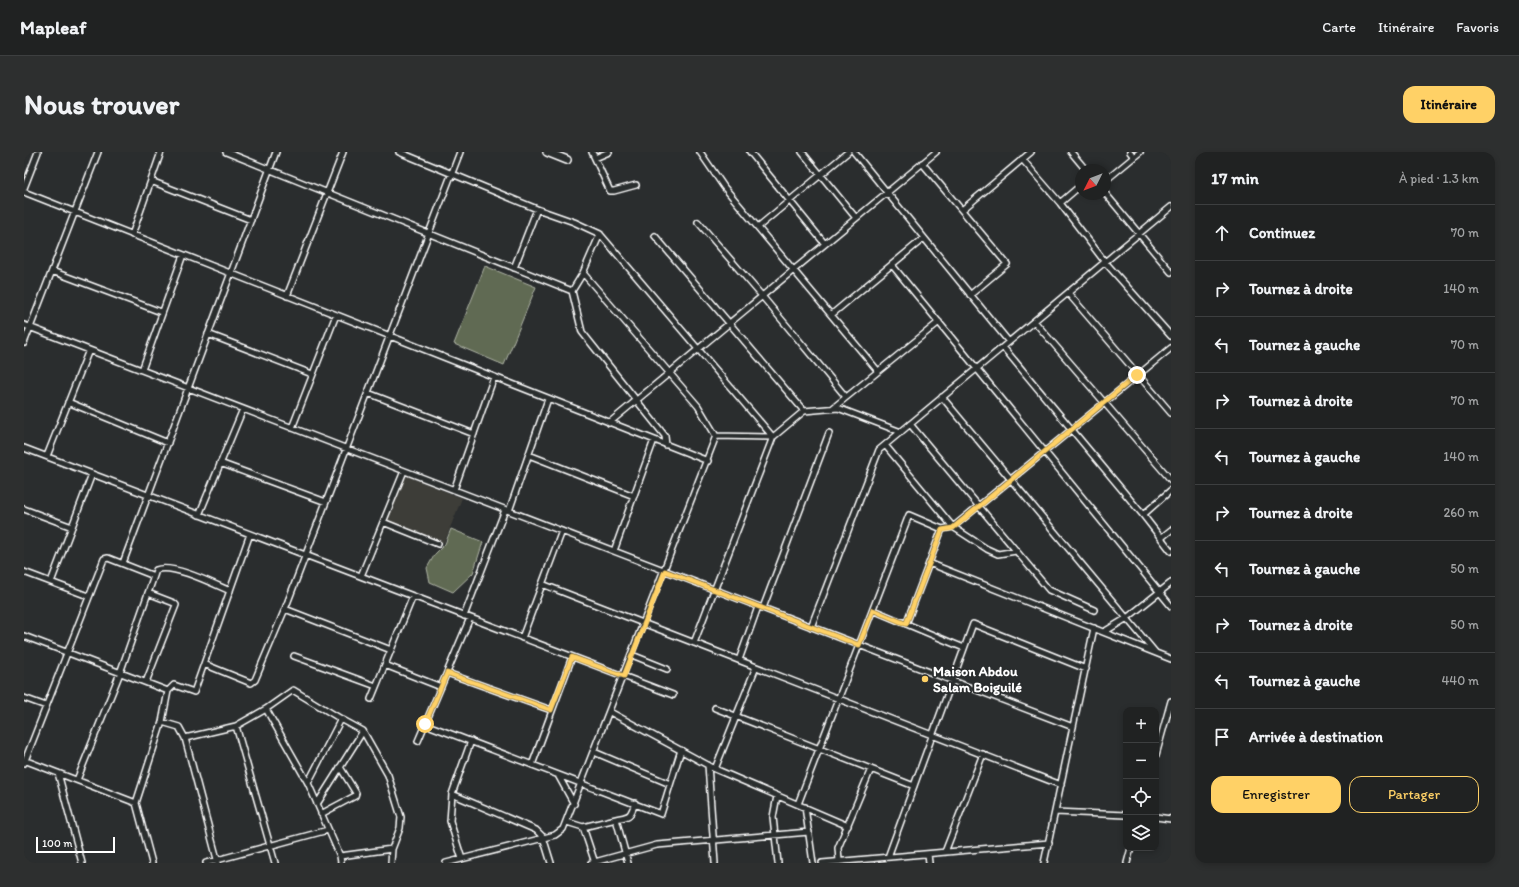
<!DOCTYPE html>
<html lang="fr">
<head>
<meta charset="utf-8">
<style>
  body { margin:0; font-family:Itim,sans-serif; background:#2d2f2f; color:#f1f3f6 }
  .controls { position:absolute; right:12px; bottom:12px; display:grid; overflow:hidden; border-radius:8px; box-shadow:0 2px 6px #0003 }
  .controls button { width:36px; height:36px; display:grid; place-items:center; padding:0; border:0; border-bottom:1px solid #3d3f40; background:#202222; color:#f1f3f6; font:20px sans-serif }
  .compass { position:absolute; left:1051px; top:12px; width:36px; height:36px; border-radius:50%; background:#202222; box-shadow:0 2px 6px #0003; rotate:228deg }
  .scale { position:absolute; left:12px; bottom:10px; width:79px; box-sizing:border-box; padding-left:4px; border:2px solid #fff; border-top:0; font-size:11px; line-height:14px; white-space:nowrap; color:#fff; -webkit-text-stroke:3px #2a2d2e; paint-order:stroke }
  .stop { position:absolute; width:12px; height:12px; margin:-9px; border:3px solid #ffd166; border-radius:50%; background:#fff }
  .stop.end { background:#ffd166; border-color:#fff; box-shadow:0 1px 4px #0008 }
  .list { margin:0; padding:0; list-style:none }
  h2 { display:flex; justify-content:space-between; align-items:center; height:52px; margin:0; padding:0 16px; font-size:17px }
  h2 small { font-size:13px; font-weight:400; color:#a2a4a5 }
  .list li { display:grid; grid-template-columns:26px 1fr auto; gap:12px; align-items:center; box-sizing:border-box; height:56px; padding:0 16px; border-top:1px solid #3d3f40 }
  .list b { display:block; font-size:15px; white-space:nowrap }
  .list em { font-size:13px; font-style:normal; color:#a2a4a5 }
  .actions { display:flex; gap:8px; padding:12px 16px }
  .actions a { flex:1; padding:9px 0; border:1px solid #ffd166; border-radius:12px; text-align:center; font-size:14px; color:#ffd166 }
  .actions .main { background:#ffd166; color:#111 }
  .icon { flex:none; width:22px; height:22px; fill:none; stroke:currentColor; stroke-width:2; stroke-linecap:round; stroke-linejoin:round }
  .map { position:relative; flex:none; width:1147px; height:711px; overflow:hidden; border-radius:12px }
  header { display:flex; align-items:center; gap:24px; box-sizing:border-box; height:56px; padding:0 20px; background:#202222; border-bottom:1px solid #3d3f40 }
  header strong { font-size:19px }
  nav { display:flex; gap:22px; margin-inline-start:auto; font-size:14px }
  .intro { display:flex; align-items:center; justify-content:space-between; box-sizing:border-box; height:96px; padding:0 24px }
  h1 { margin:0; font-size:28px }
  .button { padding:10px 18px; border-radius:12px; background:#ffd166; color:#111; font-size:14px; font-weight:700 }
  main { display:flex; gap:24px; padding:0 24px }
  aside { flex:1; background:#202222; border-radius:12px; box-shadow:0 2px 6px #0003 }
  .map>svg:first-child { display:block }
  .built { fill:#3e3e39 }
  .green { fill:#616b52; stroke:#b0b5a8 }
  .lines { fill:none; stroke-linecap:round; stroke-linejoin:round }
  .minor-casing { stroke:#fff; stroke-width:8 }
  .tertiary-casing { stroke:#fff; stroke-width:10 }
  .minor { stroke:#2a2d2e; stroke-width:5 }
  .tertiary { stroke:#2a2d2e; stroke-width:7 }
  .route { stroke:#ffd166; stroke-width:5 }
  .poi-dot { fill:#ffd166; stroke:#2a2d2e; stroke-width:1.5 }
  .labels { text-anchor:middle; dominant-baseline:central; stroke-width:3.5; stroke-linejoin:round; paint-order:stroke }
  .poi-label { font-size:14px; font-weight:bold; fill:#fff; stroke:#2a2d2e; text-anchor:start }
</style>
</head>
<body>
<header>
<strong>Mapleaf</strong>
<nav><a>Carte</a><a>Itinéraire</a><a>Favoris</a></nav>
</header>
<div class="intro"><h1>Nous trouver</h1><a class="button">Itinéraire</a></div>
<main>
<div class="map">
<svg width="1147" height="711" viewBox="0 0 1147 711">
  <rect width="100%" height="100%" fill="#2a2d2e"/>
  <filter id="ink" filterUnits="userSpaceOnUse"><feTurbulence type="fractalNoise" baseFrequency=".025" numOctaves="2"/><feDisplacementMap in="SourceGraphic" scale="8" xChannelSelector="R" yChannelSelector="G"/><feConvolveMatrix kernelMatrix="1 2 1 2 8 2 1 2 1" color-interpolation-filters="sRGB"/></filter>
  <g filter="url(#ink)">
    <path class="built" d="M380,323L438,346L420,391L362,368Z"/>
    <path class="green" d="M461,114L512,135L480,213L430,192Z
      M427,377L459,390L449,421L429,440L406,430L403,416L411,402L421,392Z"/>
    <g class="lines">
      <g class="minor-casing">
        <path id="minor" d="M202,0L548,139
          M375,0L513,57L550,70L576,82L749,285
          M568,0L586,39H590L612,33
          M676,0L700,35L854,219
          M726,0L801,92
          M778,0L832,66
          M830,0L985,190
          M1047,0L1062,18
          M1106,0L1110,5
          M571,6L585,0
          M998,7L1036,51L1081,110L1147,184
          M898,11L983,112L946,143
          M127,29L227,68
          M1081,29L1116,0
          M0,36L14,0
          M0,40L684,309
          M1081,41L1147,120
          M1036,51L1057,33
          M938,58L1007,0
          M674,70L738,144L822,245
          M734,75L824,0
          M576,82L559,121L548,139L558,180L641,284L642,293
          M108,83L137,0
          M631,84L780,259L814,256L877,280
          M868,113L1147,454
          M490,116L513,57
          M28,119L137,160
          M1044,141L1147,261
          M263,144L319,0
          M807,163L900,86
          M1010,169L1147,328
          M0,173L1049,575
          M184,182L288,222
          M0,191L74,0
          M979,195L1119,363L1147,399
          M118,218L159,103
          M344,241L450,282
          M918,245L1131,500
          M44,250L144,291
          M809,256L915,170
          M585,271L912,0
          M886,272L1025,438L1070,458
          M268,276L312,163
          M692,284L749,285
          M861,293L929,375L1147,196
          M0,296L649,543
          M505,303L610,344
          M23,304L65,198
          M196,311L302,350
          M430,338L470,225
          M0,357L48,375
          M485,359L524,247
          M175,363L219,257
          M1119,363L1147,338
          M359,370L414,392
          M1137,386L1147,378
          M590,399L630,288
          M99,411L252,0
          M905,411L1147,507
          M0,420L64,444
          M130,424L132,418C148,411 190,432 206,439
          M337,424L380,319
          M27,430L68,322
          M518,432L1037,633
          M739,456L805,281
          M261,457L367,498
          M849,458L940,496
          M440,464L481,358
          M882,472L918,377
          M787,475L855,298L1147,55
          M1080,480L1103,466L1147,431
          M0,484L144,539
          M498,486L538,379
          M670,491L749,285L780,259
          M608,503L643,517
          M270,504L352,534
          M715,508L734,455
          M180,512L227,531L231,528L261,457L436,0
          M361,513L417,535
          M423,521L527,558
          M122,530L152,453L150,451L124,441
          M0,546L22,554
          M347,547L389,444
          M691,556L890,634
          M242,557L284,631L316,704L317,711
          M586,560L691,617L824,674
          M317,567L339,579L364,623L377,665L376,676L368,697L367,711
          M138,570L155,575L161,586L194,711
          M401,572L637,662L657,598
          M212,574L251,711
          M161,586L212,574L242,557L269,538L317,567L284,631
          M394,589L446,466
          M570,600L646,632
          M1132,603L1147,549
          M0,608L112,651
          M0,611L80,407L84,406L130,424L96,521L53,628
          M508,613L548,505
          M684,613L691,711
          M691,617L732,515
          M34,621L58,711
          M534,623L550,652
          M428,642L512,678L519,685L527,711
          M753,644L749,665L754,711
          M293,652L339,579
          M774,652L885,363L918,377L929,375L963,397L974,402L992,399
          M781,655L789,711
          M1031,660L1102,663
          M297,662L331,644L332,641L316,615
          M1132,665L1147,667
          M543,670L559,675L571,711
          M559,675L592,667
          M921,700L959,602
          M904,702L905,711
          M316,704L368,697
          M864,705L949,472L1062,517
          M438,707L426,669L428,642L447,589
          M815,709L814,696L847,617
          M128,711L112,651L138,570L144,539L150,533L170,540L226,382
          M182,711L304,678
          M422,711L531,683L539,677L692,284L674,254L559,121
          M567,711L633,693L785,680
          M604,711L592,667C605,664 606,666 611,651
          M798,711L1025,691
          M1020,711L1070,476
          M1103,711L1107,696"/>
      </g>
      <g class="tertiary-casing">
        <path id="tertiary" d="M523,0L543,8"/>
      </g>
      <use href="#minor" class="minor"/>
      <use href="#tertiary" class="tertiary"/>
    </g>
  </g>
  <g class="lines" filter="url(#ink)">
    <path class="route" d="M401,572L423,521L527,558L548,505L600,524L641,419L835,493L849,458L882,472L918,378L929,376L1113,223"/>
  </g>
  <circle class="poi-dot" cx="901" cy="527" r="4"/>
  <g class="labels">
    <g class="poi-label">
      <text x="909" y="519">Maison Abdou<tspan x="909" dy="16">Salam Boiguilé</tspan></text>
    </g>
  </g>
</svg>
<div class="controls">
<button>+</button>
<button>−</button>
<button><svg class="icon" aria-label="locate" viewBox="0 0 24 24"><circle cx="12" cy="12" r="6"/><path d="M12 2v4M12 18v4M2 12h4M18 12h4"/></svg></button>
<button><svg class="icon" aria-label="layers" viewBox="0 0 24 24"><path d="M12 4l9 5-9 5-9-5zM3 14l9 5 9-5"/></svg></button>
</div>
<svg class="compass" viewBox="-18 -18 36 36"><path d="M0-13l5 13h-10z" fill="#e53935"/><path d="M0 13l5-13h-10z" fill="#a2a4a5"/></svg>
<div class="scale">100 m</div>
<div class="stop" style="left:401px;top:572px"></div>
<div class="stop end" style="left:1113px;top:223px"></div>
</div>
<aside>
<h2>17 min<small>À pied · 1.3 km</small></h2>
<ul class="list">
<li><svg class="icon" aria-label="ahead" viewBox="0 0 24 24"><path d="M12 20V5M6 11l6-6 6 6"/></svg><div><b>Continuez</b></div><em>70 m</em></li>
<li><svg class="icon" aria-label="right" viewBox="0 0 24 24"><path d="M7 20v-9h11M14 6l5 5-5 5"/></svg><div><b>Tournez à droite</b></div><em>140 m</em></li>
<li><svg class="icon" aria-label="left" viewBox="0 0 24 24"><path d="M17 20v-9H6M10 6l-5 5 5 5"/></svg><div><b>Tournez à gauche</b></div><em>70 m</em></li>
<li><svg class="icon" aria-label="right" viewBox="0 0 24 24"><path d="M7 20v-9h11M14 6l5 5-5 5"/></svg><div><b>Tournez à droite</b></div><em>70 m</em></li>
<li><svg class="icon" aria-label="left" viewBox="0 0 24 24"><path d="M17 20v-9H6M10 6l-5 5 5 5"/></svg><div><b>Tournez à gauche</b></div><em>140 m</em></li>
<li><svg class="icon" aria-label="right" viewBox="0 0 24 24"><path d="M7 20v-9h11M14 6l5 5-5 5"/></svg><div><b>Tournez à droite</b></div><em>260 m</em></li>
<li><svg class="icon" aria-label="left" viewBox="0 0 24 24"><path d="M17 20v-9H6M10 6l-5 5 5 5"/></svg><div><b>Tournez à gauche</b></div><em>50 m</em></li>
<li><svg class="icon" aria-label="right" viewBox="0 0 24 24"><path d="M7 20v-9h11M14 6l5 5-5 5"/></svg><div><b>Tournez à droite</b></div><em>50 m</em></li>
<li><svg class="icon" aria-label="left" viewBox="0 0 24 24"><path d="M17 20v-9H6M10 6l-5 5 5 5"/></svg><div><b>Tournez à gauche</b></div><em>440 m</em></li>
<li><svg class="icon" aria-label="arrive" viewBox="0 0 24 24"><path d="M6 21V4h12l-3 4 3 4H6"/></svg><div><b>Arrivée à destination</b></div></li>
</ul>
<div class="actions"><a class="main">Enregistrer</a><a>Partager</a></div>
</aside>
</main>
</body>
</html>
